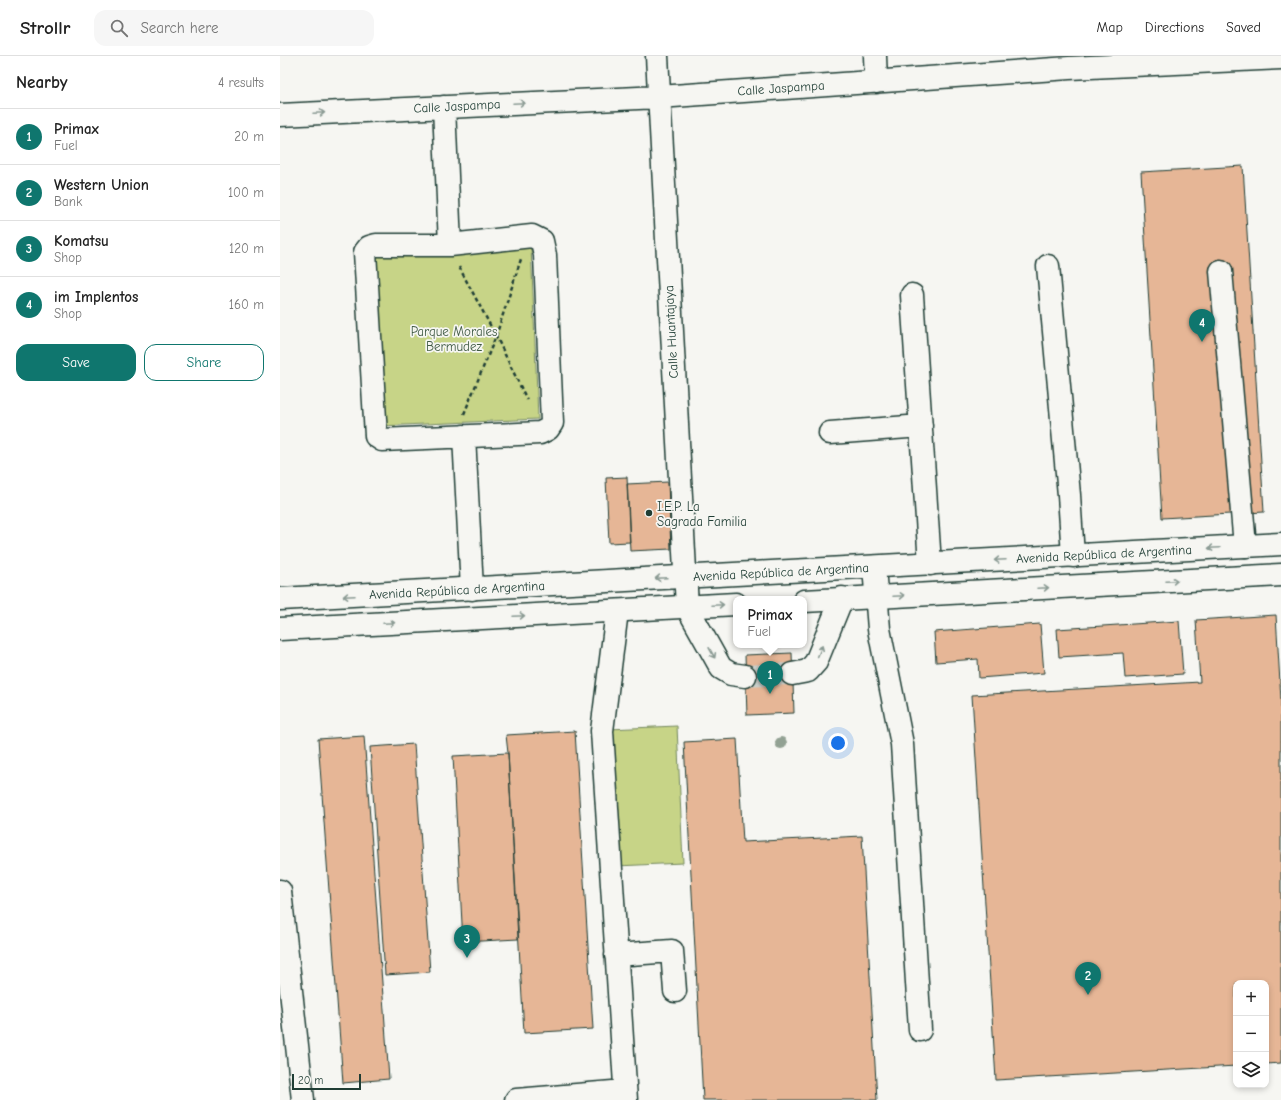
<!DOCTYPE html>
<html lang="en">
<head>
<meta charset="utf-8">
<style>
  body { margin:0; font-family:"Comic Neue",sans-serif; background:#f6f6f6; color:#222 }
  .controls { position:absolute; right:12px; bottom:12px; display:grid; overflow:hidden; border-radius:8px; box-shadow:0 2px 6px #0003 }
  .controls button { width:36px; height:36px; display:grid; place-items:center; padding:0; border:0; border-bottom:1px solid #e0e0e0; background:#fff; color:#222; font:20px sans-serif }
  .scale { position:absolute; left:12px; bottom:10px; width:69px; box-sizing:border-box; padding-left:4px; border:2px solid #1f3d34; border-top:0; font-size:11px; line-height:14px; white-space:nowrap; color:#1f3d34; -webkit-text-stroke:3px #f6f6f2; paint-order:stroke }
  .you { position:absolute; left:558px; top:687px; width:14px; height:14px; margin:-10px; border:3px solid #fff; border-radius:50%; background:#1a73e8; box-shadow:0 0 0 6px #1a73e833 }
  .badge { display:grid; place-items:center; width:26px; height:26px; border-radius:50%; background:#0f766e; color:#fff; font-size:13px; font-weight:700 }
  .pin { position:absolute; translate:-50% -33px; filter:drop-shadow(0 1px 2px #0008) }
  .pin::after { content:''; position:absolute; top:21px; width:14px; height:12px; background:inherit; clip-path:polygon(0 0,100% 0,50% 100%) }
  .popup { position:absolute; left:453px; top:540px; width:74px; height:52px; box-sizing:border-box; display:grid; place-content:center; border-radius:8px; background:#fff; filter:drop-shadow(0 1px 3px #0005); font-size:13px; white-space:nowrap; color:#767676 }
  .popup b { font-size:15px; color:#222 }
  .popup::after { content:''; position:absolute; left:50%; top:100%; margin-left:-8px; border:8px solid transparent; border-top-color:#fff }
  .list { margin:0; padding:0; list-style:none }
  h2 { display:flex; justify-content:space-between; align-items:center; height:52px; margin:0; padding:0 16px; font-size:17px }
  h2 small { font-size:13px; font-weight:400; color:#767676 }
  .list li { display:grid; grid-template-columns:26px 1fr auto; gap:12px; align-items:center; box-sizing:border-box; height:56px; padding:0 16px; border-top:1px solid #e0e0e0 }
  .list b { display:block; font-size:15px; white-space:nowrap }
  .list p { margin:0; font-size:13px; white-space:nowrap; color:#767676 }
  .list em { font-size:13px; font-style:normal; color:#767676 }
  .actions { display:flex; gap:8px; padding:12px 16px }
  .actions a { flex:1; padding:9px 0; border:1px solid #0f766e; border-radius:12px; text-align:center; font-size:14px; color:#0f766e }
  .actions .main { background:#0f766e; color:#fff }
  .icon { flex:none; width:22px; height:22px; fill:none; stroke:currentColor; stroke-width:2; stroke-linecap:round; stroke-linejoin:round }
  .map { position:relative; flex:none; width:1001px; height:1044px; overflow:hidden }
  header { display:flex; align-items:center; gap:24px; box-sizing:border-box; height:56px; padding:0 20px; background:#fff; border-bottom:1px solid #e0e0e0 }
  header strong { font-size:19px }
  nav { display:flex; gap:22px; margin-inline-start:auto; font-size:14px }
  .search { width:280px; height:36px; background:#f6f6f6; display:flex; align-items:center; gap:10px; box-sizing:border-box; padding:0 14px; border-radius:12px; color:#767676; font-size:15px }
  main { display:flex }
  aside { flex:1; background:#fff }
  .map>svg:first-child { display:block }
  .green { fill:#c7d487; stroke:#73885e }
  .building { fill:#e6b696; stroke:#1f3d34 }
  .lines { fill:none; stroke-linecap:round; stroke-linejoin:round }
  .minor-tunnel { stroke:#cbd1cc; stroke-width:22; stroke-dasharray:22 11; stroke-linecap:butt }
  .minor-casing { stroke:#1f3d34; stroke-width:25 }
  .major-casing { stroke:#1f3d34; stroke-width:25 }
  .path { stroke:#1f3d34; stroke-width:2.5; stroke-dasharray:4 3; stroke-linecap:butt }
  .minor { stroke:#f6f6f2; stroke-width:22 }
  .major { stroke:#f6f6f2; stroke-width:22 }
  .tree { fill:#92a193 }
  .oneway { stroke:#8a9a93 }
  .poi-dot { fill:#1f3d34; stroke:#f6f6f2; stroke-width:1.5 }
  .labels { text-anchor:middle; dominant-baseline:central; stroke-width:3.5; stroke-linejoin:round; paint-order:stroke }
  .street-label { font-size:13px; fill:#1f3d34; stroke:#f6f6f2 }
  .park-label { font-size:13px; fill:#415b45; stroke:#f6f6f2 }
  .poi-label { font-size:13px; fill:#1f3d34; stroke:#f6f6f2; text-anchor:start }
</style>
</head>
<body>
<header>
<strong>Strollr</strong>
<div class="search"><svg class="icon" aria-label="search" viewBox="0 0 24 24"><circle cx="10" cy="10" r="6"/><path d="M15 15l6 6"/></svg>Search here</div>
<nav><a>Map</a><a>Directions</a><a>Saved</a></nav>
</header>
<main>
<aside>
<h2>Nearby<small>4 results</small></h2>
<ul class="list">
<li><span class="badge">1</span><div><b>Primax</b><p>Fuel</p></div><em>20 m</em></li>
<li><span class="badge">2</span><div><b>Western Union</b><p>Bank</p></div><em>100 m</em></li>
<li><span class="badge">3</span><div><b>Komatsu</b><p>Shop</p></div><em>120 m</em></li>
<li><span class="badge">4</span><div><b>im Implentos</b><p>Shop</p></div><em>160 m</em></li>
</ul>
<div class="actions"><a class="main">Save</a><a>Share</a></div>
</aside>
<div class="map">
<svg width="1001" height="1044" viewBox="0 0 1001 1044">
  <rect width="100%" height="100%" fill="#f6f6f2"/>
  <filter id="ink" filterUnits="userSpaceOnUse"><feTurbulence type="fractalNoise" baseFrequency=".025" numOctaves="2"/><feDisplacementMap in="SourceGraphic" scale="8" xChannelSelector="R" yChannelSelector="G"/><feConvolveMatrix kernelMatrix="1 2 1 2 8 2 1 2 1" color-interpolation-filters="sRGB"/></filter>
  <g filter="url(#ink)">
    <path class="green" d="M251,190L258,363L100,370L89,204L97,198Z
      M397,670L403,807L336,810L329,673Z"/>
    <path class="building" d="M963,110L984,456L882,462L861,116Z
      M347,421L350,486L329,487L326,422Z
      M388,426L391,493L350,495L347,428Z
      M996,559L1001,644V1007L986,1008V927H956V1010L716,1024L692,639L920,626L916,564Z
      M899,565L903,618L845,622L843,597L779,601L777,573Z
      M760,568L764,617L699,622L698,603L656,606L654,576Z
      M512,597L514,657L467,659L465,599Z
      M295,675L313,973L244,977L228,697L226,679Z
      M84,680L109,1023L63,1027L38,683Z
      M457,683L463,786L582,780L597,1044H423L404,686Z
      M134,688L150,916L105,919L90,691Z
      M228,697L238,883L183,886L173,700Z"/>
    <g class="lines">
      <path class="minor-tunnel" d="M465,620L512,618"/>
      <g class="minor-casing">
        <path id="minor" d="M377,0L407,551L441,612L451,618L465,620
          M595,0L596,26
          M164,51L170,189
          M0,59L379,41L789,12L1001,2
          M252,180L262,185L265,199L272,367L268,373L260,377L102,384L96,380L85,196L89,191L96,189H170Z
          M768,210L789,439L793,500
          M941,215L965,490
          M632,239L650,508
          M550,377L641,370
          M184,380L192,533
          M594,511L599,573L622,688L640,974
          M337,555L322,675L346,1044
          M512,618L528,615L536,606L562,542
          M0,835L23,1044
          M336,899L392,895L395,935
          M236,1044L345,1035"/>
      </g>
      <g class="major-casing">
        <path id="major" d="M0,543L1001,488
          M524,545L1001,519
          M0,573L456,548"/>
      </g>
      <path class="path" d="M179,211L216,280L247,344
        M184,358L216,280L241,203"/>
      <use href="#minor" class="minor"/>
      <use href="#major" class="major"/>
    </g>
    <circle class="tree" cx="501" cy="687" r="6"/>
    <defs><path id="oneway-shaft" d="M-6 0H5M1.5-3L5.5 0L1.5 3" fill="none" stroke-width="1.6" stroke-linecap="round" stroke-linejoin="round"/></defs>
    <g class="oneway">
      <use href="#oneway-shaft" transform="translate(239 47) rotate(-3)"/>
      <use href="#oneway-shaft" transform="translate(39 57) rotate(-3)"/>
      <use href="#oneway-shaft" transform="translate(934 492) rotate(177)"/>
      <use href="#oneway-shaft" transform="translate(720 504) rotate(177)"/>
      <use href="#oneway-shaft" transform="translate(381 522) rotate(177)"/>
      <use href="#oneway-shaft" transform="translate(892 525) rotate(-3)"/>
      <use href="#oneway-shaft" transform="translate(763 532) rotate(-3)"/>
      <use href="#oneway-shaft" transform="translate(69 540) rotate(177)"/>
      <use href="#oneway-shaft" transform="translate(619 540) rotate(-3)"/>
      <use href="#oneway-shaft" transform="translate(438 549) rotate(-3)"/>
      <use href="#oneway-shaft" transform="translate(239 560) rotate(-3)"/>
      <use href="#oneway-shaft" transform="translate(109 567) rotate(-3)"/>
      <use href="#oneway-shaft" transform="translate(540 595) rotate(-67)"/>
      <use href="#oneway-shaft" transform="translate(432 597) rotate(61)"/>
    </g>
  </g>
  <circle class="poi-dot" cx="369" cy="457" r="4"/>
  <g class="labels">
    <g class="street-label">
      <text transform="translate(501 32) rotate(-4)">Calle Jaspampa</text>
      <text transform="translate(177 50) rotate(-3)">Calle Jaspampa</text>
      <text transform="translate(391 276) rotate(-93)">Calle Huantajaya</text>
      <text transform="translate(824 498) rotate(-3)">Avenida República de Argentina</text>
      <text transform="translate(501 516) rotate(-3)">Avenida República de Argentina</text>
      <text transform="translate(177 534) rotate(-3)">Avenida República de Argentina</text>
    </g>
    <g class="park-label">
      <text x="174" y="275">Parque Morales<tspan x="174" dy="15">Bermudez</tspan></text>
    </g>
    <g class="poi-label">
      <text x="377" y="450">I.E.P. La<tspan x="377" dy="15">Sagrada Familia</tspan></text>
    </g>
  </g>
</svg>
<div class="controls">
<button>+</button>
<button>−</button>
<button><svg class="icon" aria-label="layers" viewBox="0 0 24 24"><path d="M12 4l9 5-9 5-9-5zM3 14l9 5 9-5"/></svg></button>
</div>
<div class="scale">20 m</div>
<div class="you"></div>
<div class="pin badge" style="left:490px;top:638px">1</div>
<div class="popup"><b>Primax</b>Fuel</div>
<div class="pin badge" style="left:808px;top:939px">2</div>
<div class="pin badge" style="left:187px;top:902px">3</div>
<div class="pin badge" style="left:922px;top:286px">4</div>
</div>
</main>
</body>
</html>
